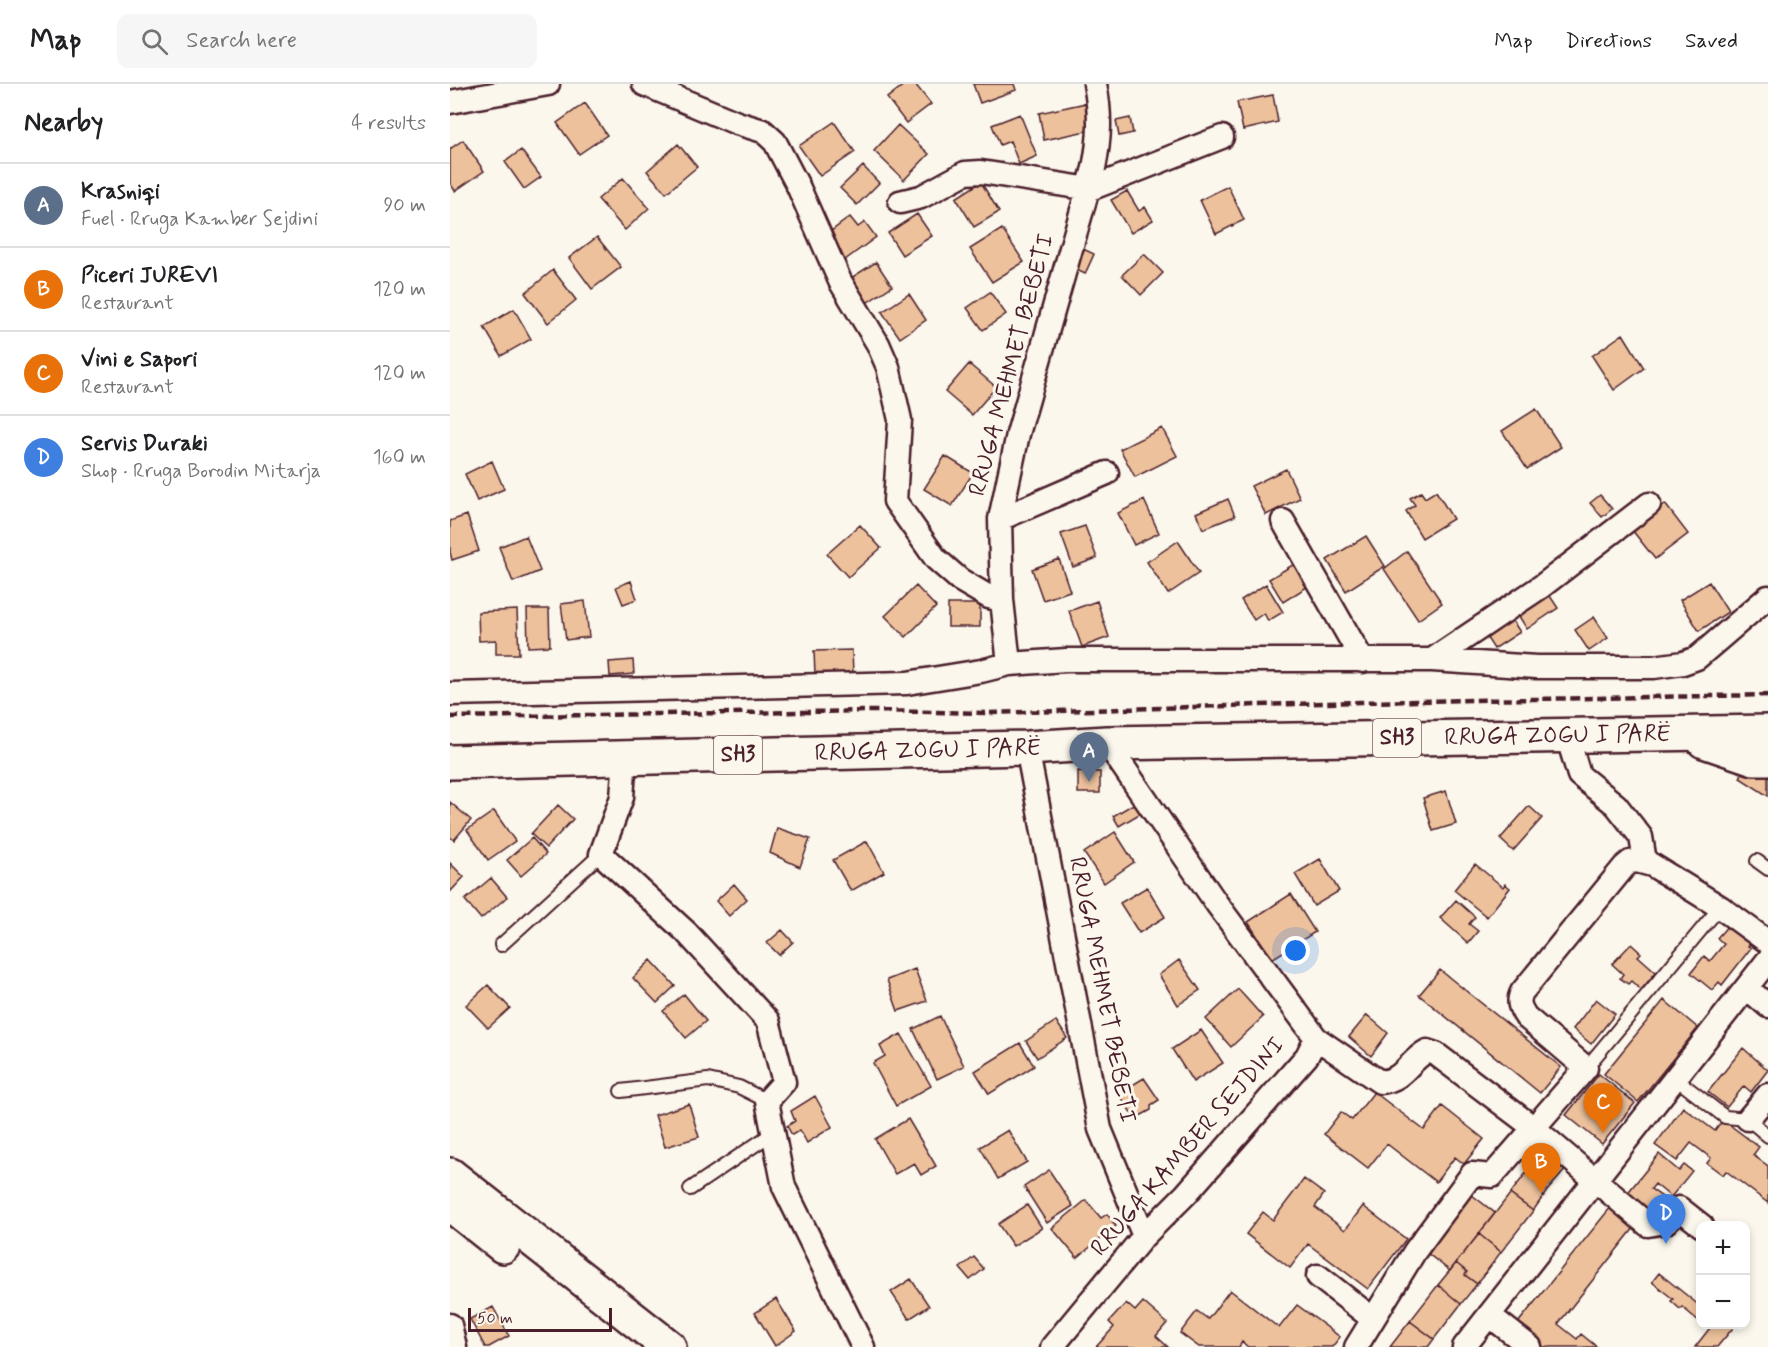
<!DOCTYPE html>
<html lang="en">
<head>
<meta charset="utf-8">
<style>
  body { margin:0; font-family:Mynerve,sans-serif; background:#f6f6f6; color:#202124 }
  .controls { position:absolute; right:18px; bottom:18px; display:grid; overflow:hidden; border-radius:12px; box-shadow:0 3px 9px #0003 }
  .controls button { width:54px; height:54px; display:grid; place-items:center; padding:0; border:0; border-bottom:2px solid #e0e0e0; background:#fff; color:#202124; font:30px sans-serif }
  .scale { position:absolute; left:18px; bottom:15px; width:144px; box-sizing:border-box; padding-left:6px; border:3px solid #4a1f2b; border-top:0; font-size:16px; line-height:21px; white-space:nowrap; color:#4a1f2b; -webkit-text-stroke:4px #fbf7ec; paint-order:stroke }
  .you { position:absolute; left:846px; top:867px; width:21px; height:21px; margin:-15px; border:4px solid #fff; border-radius:50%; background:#1a73e8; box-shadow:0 0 0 9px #1a73e833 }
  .badge { display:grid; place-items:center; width:39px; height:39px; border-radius:50%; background:#d1495b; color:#fff; font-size:20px; font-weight:700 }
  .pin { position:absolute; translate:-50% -50px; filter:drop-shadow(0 2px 3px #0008) }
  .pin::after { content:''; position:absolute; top:32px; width:21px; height:18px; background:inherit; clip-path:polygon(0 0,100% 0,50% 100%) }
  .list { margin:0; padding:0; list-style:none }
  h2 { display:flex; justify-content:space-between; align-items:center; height:78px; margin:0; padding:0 24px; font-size:26px }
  h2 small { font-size:20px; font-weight:400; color:#757577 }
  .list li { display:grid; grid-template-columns:39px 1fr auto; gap:18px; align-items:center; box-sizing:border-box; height:84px; padding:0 24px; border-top:2px solid #e0e0e0 }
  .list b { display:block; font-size:22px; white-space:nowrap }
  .list p { margin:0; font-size:20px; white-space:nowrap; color:#757577 }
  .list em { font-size:20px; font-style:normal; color:#757577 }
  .icon { flex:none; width:33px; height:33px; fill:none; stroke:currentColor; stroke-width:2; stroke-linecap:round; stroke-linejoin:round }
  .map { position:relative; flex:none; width:1318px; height:1263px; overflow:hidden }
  header { display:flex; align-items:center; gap:36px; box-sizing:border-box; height:84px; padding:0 30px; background:#fff; border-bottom:2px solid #e0e0e0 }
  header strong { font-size:28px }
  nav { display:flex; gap:33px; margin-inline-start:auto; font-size:21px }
  .search { width:420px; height:54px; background:#f6f6f6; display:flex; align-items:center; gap:15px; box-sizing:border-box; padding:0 21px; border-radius:12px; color:#757577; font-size:22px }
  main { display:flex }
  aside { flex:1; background:#fff }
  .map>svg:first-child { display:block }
  .building { fill:#ecc19c; stroke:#4a1f2b; stroke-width:1.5 }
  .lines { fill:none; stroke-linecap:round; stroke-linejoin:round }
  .service-casing { stroke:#4a1f2b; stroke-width:16 }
  .minor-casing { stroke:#4a1f2b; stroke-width:27 }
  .primary-casing { stroke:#4a1f2b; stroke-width:38 }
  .service { stroke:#fbf7ec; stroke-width:12 }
  .minor { stroke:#fbf7ec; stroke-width:22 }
  .primary { stroke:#fbf7ec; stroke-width:33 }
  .rail { stroke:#4a1f2b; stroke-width:4.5; stroke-dasharray:9 4.5; stroke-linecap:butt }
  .labels { text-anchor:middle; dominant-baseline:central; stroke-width:6; stroke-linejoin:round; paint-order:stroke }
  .shield { fill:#fbf7ec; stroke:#7f6065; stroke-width:1.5 }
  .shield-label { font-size:22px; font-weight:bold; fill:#4a1f2b }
  .street-label { font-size:24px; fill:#4a1f2b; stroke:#fbf7ec }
</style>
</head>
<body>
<header>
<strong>Map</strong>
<div class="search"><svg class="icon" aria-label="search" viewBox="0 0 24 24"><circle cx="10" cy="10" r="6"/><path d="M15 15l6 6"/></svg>Search here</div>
<nav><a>Map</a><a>Directions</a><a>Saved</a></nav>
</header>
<main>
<aside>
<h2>Nearby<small>4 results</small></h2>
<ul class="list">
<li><span class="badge" style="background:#5c6f8a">A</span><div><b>Krasniqi</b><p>Fuel · Rruga Kamber Sejdini</p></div><em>90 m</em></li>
<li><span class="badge" style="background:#e8710a">B</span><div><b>Piceri JUREVI</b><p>Restaurant</p></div><em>120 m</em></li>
<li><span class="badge" style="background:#e8710a">C</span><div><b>Vini e Sapori</b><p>Restaurant</p></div><em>120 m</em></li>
<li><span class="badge" style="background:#3f7fe0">D</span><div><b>Servis Duraki</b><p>Shop · Rruga Borodin Mitarja</p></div><em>160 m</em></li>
</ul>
</aside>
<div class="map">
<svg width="1318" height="1263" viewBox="0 0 1318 1263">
  <rect width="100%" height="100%" fill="#fbf7ec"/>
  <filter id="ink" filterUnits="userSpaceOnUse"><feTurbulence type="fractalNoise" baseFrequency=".0167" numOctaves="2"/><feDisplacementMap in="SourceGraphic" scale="12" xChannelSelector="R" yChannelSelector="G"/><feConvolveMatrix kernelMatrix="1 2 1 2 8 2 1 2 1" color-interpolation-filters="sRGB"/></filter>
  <g filter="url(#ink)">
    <path class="building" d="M455,0H465L481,20L456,39L437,14Z
      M523,0H564L566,6L530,19Z
      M823,11L828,38L793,46L787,18Z
      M135,19L157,51L129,70L107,39Z
      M636,19L641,46L594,56L589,29Z
      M570,30L587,72L569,80L560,57L550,61L542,41Z
      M680,34L683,49L669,52L666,37Z
      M384,38L405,68L370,92L349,62Z
      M448,41L479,70L454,96L424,67Z
      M13,56L34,87L5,107L0,99V65Z
      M228,60L247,83L216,109L197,87Z
      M71,66L91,93L74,105L55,78Z
      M413,82L429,99L407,121L390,104Z
      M173,94L199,124L175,146L148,115Z
      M531,98L549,128L524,143L506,114Z
      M778,102L794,136L766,150L750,116Z
      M677,107L689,127L695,123L703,136L681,149L661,116Z
      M467,130L482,152L452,171L438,149Z
      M400,133L408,143L415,138L426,153L395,176L376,151Z
      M552,145L574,178L542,198L520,165Z
      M147,153L171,183L142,205L119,174Z
      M629,163L644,170L635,190L620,183Z
      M694,170L713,189L691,211L672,191Z
      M426,178L442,202L415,220L398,196Z
      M103,186L126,216L98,239L75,209Z
      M540,208L556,230L533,246L517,224Z
      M459,210L476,236L450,254L432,228Z
      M64,225L81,255L51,272L34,243Z
      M1173,250L1194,284L1164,306L1142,272Z
      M519,280L546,303L522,331L495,308Z
      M1086,325L1111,363L1077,385L1052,347Z
      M712,344L727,372L685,393L670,365Z
      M495,372L523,389L502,422L474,405Z
      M42,377L54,405L27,417L15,390Z
      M836,385L850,414L816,431L801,402Z
      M986,407L1003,435L972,454L956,427L965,421L960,414L971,408L975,414Z
      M1150,411L1162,425L1152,433L1140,419Z
      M778,415L785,432L753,445L746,429Z
      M694,416L709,449L684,461L668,429Z
      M1215,420L1238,450L1205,475L1182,446Z
      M17,431L29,467L2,476L0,468V437Z
      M410,441L431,464L398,493L377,470Z
      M635,442L647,474L623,483L611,450Z
      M76,452L90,487L63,498L49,463Z
      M916,452L935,482L896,507L877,476Z
      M728,457L749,489L718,510L697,478Z
      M957,467L992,519L968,536L934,485Z
      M609,475L620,507L593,516L582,485Z
      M846,479L860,501L833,518L819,495Z
      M181,497L187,515L173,520L166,503Z
      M1259,498L1278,528L1249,547L1230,516Z
      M816,500L833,528L818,537L814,529L804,536L791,516Z
      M466,502L486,523L456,553L435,532Z
      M1094,503L1108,524L1077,545L1063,523Z
      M135,517L139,553L116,556L111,520Z
      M647,517L659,553L632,563L619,527Z
      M498,520H530V543H498Z
      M77,525H99L100,562L78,563Z
      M67,526L69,570H46V556L29,557L28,528Z
      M1057,528L1070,548L1044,565L1031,545Z
      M1144,533L1158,554L1139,567L1125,546Z
      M402,566L403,590L365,591L364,567Z
      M183,576L184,590L160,592L159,578Z
      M1296,679L1318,687V712L1290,694Z
      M628,687L650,688V709H628Z
      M996,707L1006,740L983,747L973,714Z
      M0,718L21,736L4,756L0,753Z
      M685,719L691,729L669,742L663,732Z
      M108,721L123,735L96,764L81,750Z
      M1079,722L1092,734L1063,767L1050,755Z
      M44,727L65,757L38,776L17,746Z
      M327,744L360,755L350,783L320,769Z
      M665,748L684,778L654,799L634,769Z
      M82,754L96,770L71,792L57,776Z
      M417,757L434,788L401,807L383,776Z
      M870,775L889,807L864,822L845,790Z
      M0,779L14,793L0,808Z
      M1025,780L1053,803L1055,800L1060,804L1037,833L1004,806Z
      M41,794L57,813L31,835L15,816Z
      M284,800L297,815L279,832L266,817Z
      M697,803L715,833L689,849L670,819Z
      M841,810L865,848L822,875L798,838Z
      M1006,816L1025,833L1019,840L1028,847L1018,859L990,834Z
      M1280,839L1302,857L1298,862L1301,864L1272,901L1269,898L1262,906L1241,889L1254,872L1260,877L1274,860L1267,854Z
      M332,846L343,858L329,871L317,859Z
      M1181,860L1191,869L1188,872L1206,888L1191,906L1181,897L1178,900L1170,894L1173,890L1162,880Z
      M201,876L225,902L207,919L183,894Z
      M729,876L750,906L728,921L709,891Z
      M465,885L477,917L448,927L437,896Z
      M990,886L1111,983L1090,1009L969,911Z
      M38,901L60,924L38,944L16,921Z
      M788,905L813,933L781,963L756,935Z
      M234,910L256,937L236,954L213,927Z
      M1146,915L1165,930L1141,960L1123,945Z
      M1214,916L1248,944L1188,1018L1154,990Z
      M917,931L938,949L921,972L899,953Z
      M490,932L514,982L487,995L463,945Z
      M606,937L617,954L587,974L576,957Z
      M751,946L773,979L743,998L722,965Z
      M451,950L481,1002L446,1022L423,979L435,972L430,962Z
      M570,959L584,982L539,1010L525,987Z
      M1293,964L1318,986L1301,1008L1294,1002L1277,1023L1258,1008Z
      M1149,990L1185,1019L1152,1060L1116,1031Z
      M694,994L709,1016L701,1021V1026L690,1032L688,1030L683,1032L669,1009Z
      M924,1008L974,1046L992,1022L1034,1055L1014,1080L1005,1073L986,1098L937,1060L918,1084L874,1050L891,1028L902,1036Z
      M365,1012L382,1043L357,1059L350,1046L342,1051L337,1042L345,1037L341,1027Z
      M239,1020L249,1053L215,1063L205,1031Z
      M1233,1023L1265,1047L1273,1036L1309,1063L1303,1071L1318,1082V1119L1276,1087L1273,1091L1257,1079L1261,1074L1241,1059L1227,1077L1205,1061Z
      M458,1035L486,1082L471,1091L464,1079L445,1090L425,1055Z
      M558,1046L577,1078L548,1095L530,1063Z
      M1093,1067L1116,1085L1097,1107L1083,1127L1060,1110Z
      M1209,1070L1229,1087L1234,1081L1242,1087L1221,1113L1205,1100L1201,1105L1212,1113L1199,1129L1176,1111Z
      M599,1086L623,1122L597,1139L574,1103Z
      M854,1095L874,1110L865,1123L895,1146L913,1122L956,1155L918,1205L858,1160L840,1184L796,1150L813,1128L823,1136Z
      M1060,1110L1083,1127L1051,1168L1029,1150Z
      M1022,1111L1045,1129L1000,1187L977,1169Z
      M636,1116L651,1134L657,1130L666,1142L627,1174L602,1144Z
      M577,1121L592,1144L563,1162L548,1140Z
      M1160,1124L1184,1144L1108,1240L1127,1255L1131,1250L1147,1263H1088L1064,1244Z
      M1029,1150L1051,1168L1027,1200L1015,1191L1017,1188L1006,1179Z
      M524,1173L534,1185L520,1196L510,1184Z
      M1006,1179L1017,1188L1015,1191L1027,1200L1011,1220L988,1201Z
      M1209,1189L1250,1222V1238L1232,1223L1230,1225L1221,1217L1223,1215L1202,1198Z
      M461,1195L479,1222L459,1235L441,1208Z
      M988,1201L1011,1220L984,1255L960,1237Z
      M780,1206L829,1244L847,1221L890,1253L882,1263H798L792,1258L789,1263H749L730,1249L747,1227L758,1235Z
      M326,1215L346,1247L325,1262L305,1229Z
      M693,1218L717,1239L706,1252L718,1263H646L664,1243L659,1238L676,1219L685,1227Z
      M43,1223L59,1252L39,1263H35L20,1235Z
      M960,1237L984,1255L978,1263H940Z
      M1263,1240H1279L1283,1244L1267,1263H1245Z"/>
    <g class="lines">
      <g class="service-casing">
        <path id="service" d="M1307,777L1318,785
          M51,861L151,770
          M1136,984L1270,823
          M1225,994L1275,1033L1298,1035L1318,1052
          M171,1007L258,996L289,1003L317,1017
          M240,1105L323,1049"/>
      </g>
      <g class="minor-casing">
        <path id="minor" d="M194,0L287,39L313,47L325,58L348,102L390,197L428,260L438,283L450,336L445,417L486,475L510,496L539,513L552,516
          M0,18L98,0
          M450,118L471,113L515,89L531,88L640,105L772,53
          M550,435L657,389
          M833,437L913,577
          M982,576L1092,502L1199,420
          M559,580L552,516L550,435L568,350L644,84C650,54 651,31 645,0
          M0,610L457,599L531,587L559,580L616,576H982L1087,583H1204L1233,579L1247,574L1318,513
          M1117,651L1129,691L1166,721L1191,753L1195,777
          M577,664L650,1045L694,1152
          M175,674L172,713L151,770L236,848L318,937L334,998L317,1017L334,1103L413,1263
          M1297,904L1318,922
          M866,954L930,998C955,996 958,977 977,967L986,970L1084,1044L1198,1141L1216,1138L1229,1124L1252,1142
          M1298,1035L1318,1011
          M868,1192L923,1235
          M1039,1231L1080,1263
          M0,1241L5,1263
          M602,1263L694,1152L736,1110L857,972L866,954L767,820L657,659
          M906,1263L965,1167L1022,1090L1042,1092L1136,984L1076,933C1070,924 1067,918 1072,908L1174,783L1180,778L1187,777L1202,781L1270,823L1318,858
          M1014,1263L1318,876"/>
      </g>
      <g class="primary-casing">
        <g id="primary">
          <path d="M1254,657L1304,674H1318"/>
          <path id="s1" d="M0,678L577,664L657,659L1318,648"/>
          <path d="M0,1091L219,1263"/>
          <path d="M0,1120L53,1162"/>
        </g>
      </g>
      <use href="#service" class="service"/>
      <use href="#minor" class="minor"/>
      <use href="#primary" class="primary"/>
      <path class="rail" d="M0,633L422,627L540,629L910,618L1318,611"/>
    </g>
  </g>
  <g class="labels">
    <g class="shield">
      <rect x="923" y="635" width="48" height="38" rx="4.5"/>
      <rect x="264" y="652" width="48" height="38" rx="4.5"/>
    </g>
    <g class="shield-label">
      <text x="947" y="654">SH3</text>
      <text x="288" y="671">SH3</text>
    </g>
    <g class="street-label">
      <text transform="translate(562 281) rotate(-75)">RRUGA MEHMET BEBETI</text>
      <text stroke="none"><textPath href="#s1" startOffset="1108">RRUGA ZOGU I PARË</textPath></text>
      <text stroke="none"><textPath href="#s1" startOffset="478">RRUGA ZOGU I PARË</textPath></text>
      <text transform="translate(652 906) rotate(79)">RRUGA MEHMET BEBETI</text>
      <text transform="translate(738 1063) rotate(-49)">RRUGA KAMBER SEJDINI</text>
    </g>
  </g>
</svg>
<div class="controls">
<button>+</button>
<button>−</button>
</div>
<div class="scale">50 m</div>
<div class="you"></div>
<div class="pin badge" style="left:639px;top:698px;background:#5c6f8a">A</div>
<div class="pin badge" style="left:1091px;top:1109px;background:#e8710a">B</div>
<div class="pin badge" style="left:1153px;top:1049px;background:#e8710a">C</div>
<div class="pin badge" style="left:1216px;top:1160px;background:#3f7fe0">D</div>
</div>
</main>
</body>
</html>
